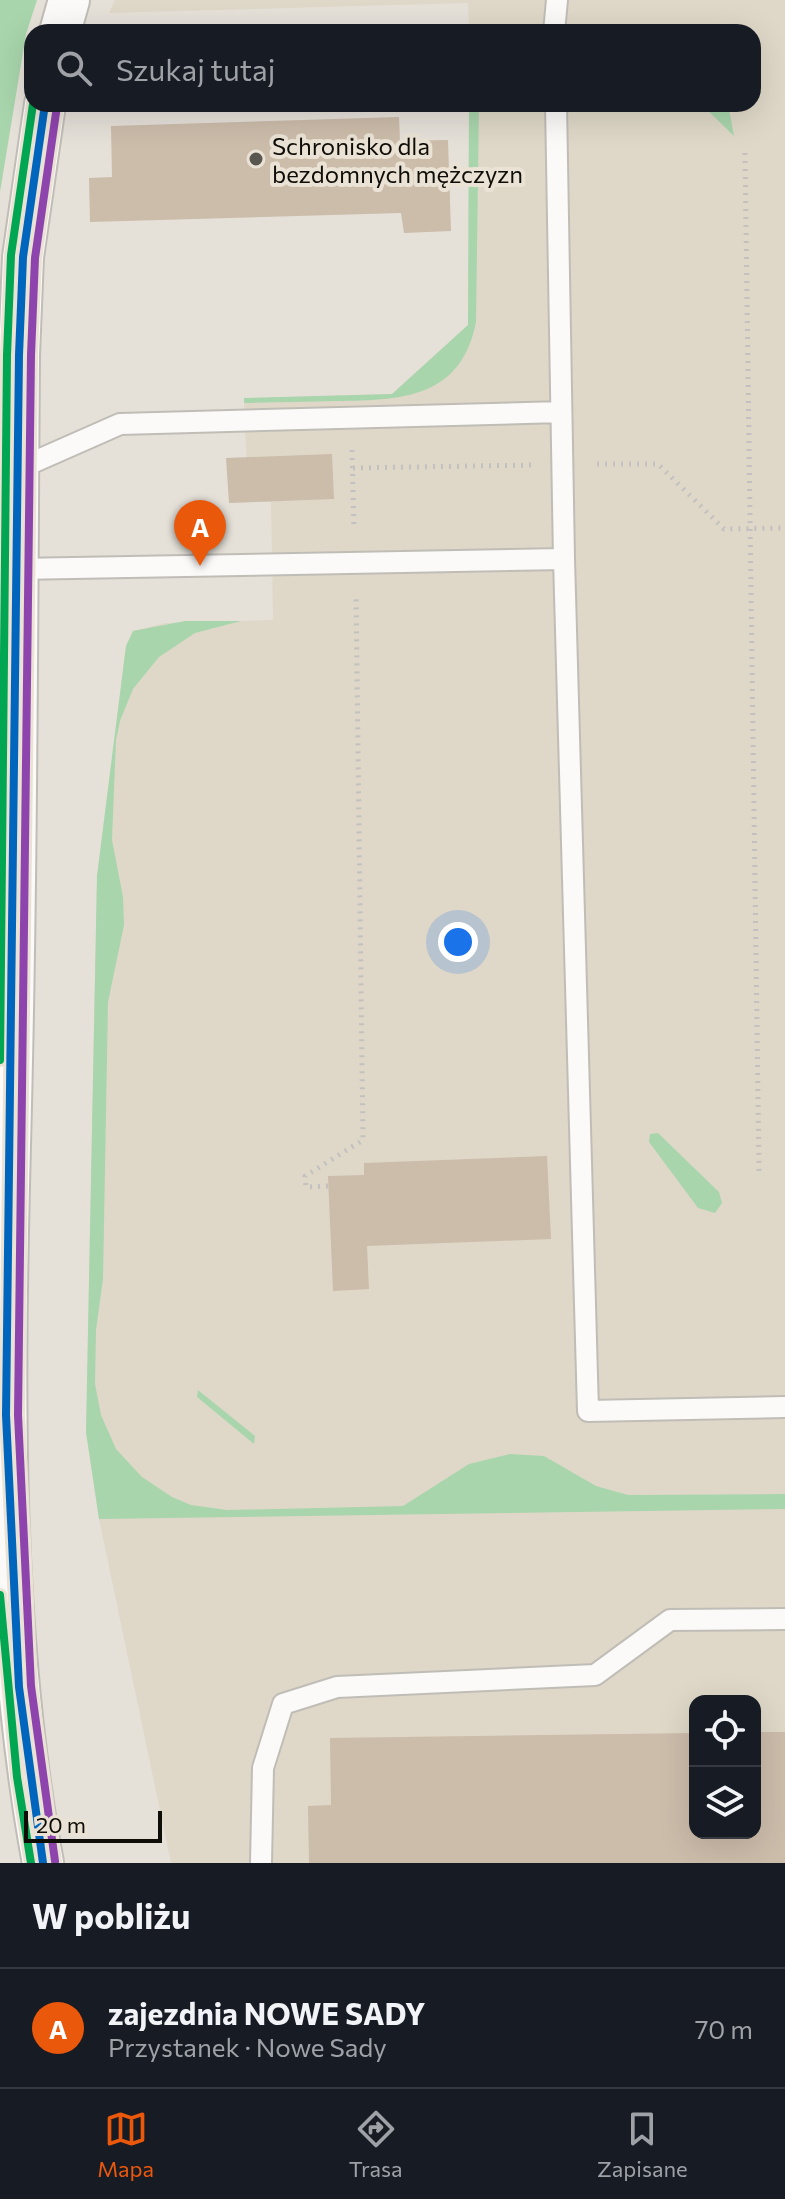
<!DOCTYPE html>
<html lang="pl">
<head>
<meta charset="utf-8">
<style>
  body { margin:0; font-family:Commissioner,sans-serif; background:#242831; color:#f1f3f6 }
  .controls { position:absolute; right:24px; bottom:24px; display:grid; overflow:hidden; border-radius:16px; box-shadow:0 8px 32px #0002 }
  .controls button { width:72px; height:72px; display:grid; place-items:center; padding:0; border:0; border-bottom:2px solid #363941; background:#171b24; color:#f1f3f6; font:40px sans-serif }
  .scale { position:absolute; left:24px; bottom:20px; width:138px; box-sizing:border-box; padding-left:8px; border:4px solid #0f0d08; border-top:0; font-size:22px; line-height:28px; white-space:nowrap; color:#0f0d08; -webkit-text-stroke:6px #eae2d4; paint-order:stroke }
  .you { position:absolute; left:458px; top:942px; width:28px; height:28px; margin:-20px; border:6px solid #fff; border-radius:50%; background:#1a73e8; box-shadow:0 0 0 12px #1a73e833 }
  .badge { display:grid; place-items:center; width:52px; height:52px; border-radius:50%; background:#ea580c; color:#fff; font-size:26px; font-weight:700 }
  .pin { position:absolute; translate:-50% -66px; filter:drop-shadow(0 2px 4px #0008) }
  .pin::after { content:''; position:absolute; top:42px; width:28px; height:24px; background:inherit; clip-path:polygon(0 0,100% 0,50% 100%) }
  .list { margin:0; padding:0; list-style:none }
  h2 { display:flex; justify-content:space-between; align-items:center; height:104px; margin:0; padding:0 32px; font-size:34px }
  h2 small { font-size:26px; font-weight:400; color:#9ea1a6 }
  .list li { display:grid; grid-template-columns:52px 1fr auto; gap:24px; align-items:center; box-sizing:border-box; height:120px; padding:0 32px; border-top:2px solid #363941 }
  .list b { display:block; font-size:30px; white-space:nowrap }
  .list p { margin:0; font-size:26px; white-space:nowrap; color:#9ea1a6 }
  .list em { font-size:26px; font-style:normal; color:#9ea1a6 }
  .icon { flex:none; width:44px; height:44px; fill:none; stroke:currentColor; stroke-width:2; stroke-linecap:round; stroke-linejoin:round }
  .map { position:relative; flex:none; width:785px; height:1863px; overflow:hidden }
  .search { position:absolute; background:#171b24; box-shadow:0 8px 32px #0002; left:24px; right:24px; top:24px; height:88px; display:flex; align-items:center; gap:20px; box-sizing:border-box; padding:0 28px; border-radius:24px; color:#9ea1a6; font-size:30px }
  .sheet { height:224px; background:#171b24 }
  nav { display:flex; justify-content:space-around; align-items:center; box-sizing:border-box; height:112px; border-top:2px solid #363941; background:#171b24; font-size:22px; color:#9ea1a6 }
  nav a { display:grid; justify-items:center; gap:4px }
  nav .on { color:#ea580c }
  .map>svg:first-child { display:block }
  .built { fill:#dfd8c8; fill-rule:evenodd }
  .green { fill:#a8d5ac }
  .building { fill:#ccbcaa }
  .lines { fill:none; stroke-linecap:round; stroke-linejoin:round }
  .service-casing { stroke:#c0bdb7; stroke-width:24 }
  .minor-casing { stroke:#c0bdb7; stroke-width:44 }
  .path { stroke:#c3c1bf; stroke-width:5; stroke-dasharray:2 6; stroke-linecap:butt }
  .service { stroke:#fbfaf9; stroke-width:20 }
  .minor { stroke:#fbfaf9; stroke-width:40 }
  .bus-1-casing { stroke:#eae2d4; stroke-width:14 }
  .bus-2-casing { stroke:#eae2d4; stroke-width:14 }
  .bus-3-casing { stroke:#eae2d4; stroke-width:14 }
  .bus-1 { stroke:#0065bd; stroke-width:8 }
  .bus-2 { stroke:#8e44ad; stroke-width:8 }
  .bus-3 { stroke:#00a651; stroke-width:8 }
  .poi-dot { fill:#5a5751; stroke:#eae2d4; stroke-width:3 }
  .labels { text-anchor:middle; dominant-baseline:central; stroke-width:8; stroke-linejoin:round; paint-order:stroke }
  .poi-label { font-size:24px; fill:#0f0d08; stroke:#eae2d4; text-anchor:start }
</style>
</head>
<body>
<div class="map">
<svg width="785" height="1863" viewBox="0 0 785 1863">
  <rect width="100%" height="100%" fill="#e5e1d9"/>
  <path class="built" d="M115,0H785V1863H171L99,1519L86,1432L97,876L126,646L133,631L166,623L273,620L271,502H248L244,398L392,394L468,325L469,104H753V32H469L468,3L109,13ZM695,1701H755V1833H695Z"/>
  <path class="green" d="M0,0H37L26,34L0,192Z
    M469,104H479L476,322C461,399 401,400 337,401C306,402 275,402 244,403V398L392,394L468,325Z
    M701,104H728L734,136Z
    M185,621H241L195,633L159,657L133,689L120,721L116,740L112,840L123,897L124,925L108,1002L103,1279L96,1330L95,1384L101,1415L116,1449L142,1477L172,1497L191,1505L227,1510L403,1506L469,1464L510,1454L544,1456L596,1486L628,1495L785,1494V1509L99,1519L86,1432L97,876L126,646L133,631Z
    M658,1133L719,1192L722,1203L715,1213L698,1208L649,1142L650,1134Z
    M198,1390L255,1436L254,1444L197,1397Z"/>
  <path class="building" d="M399,117L400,141L448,140L451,231L404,233L401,213L90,222L89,178L112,177L111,126Z
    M332,454L334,499L229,503L226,458Z
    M547,1156L551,1239L367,1246L369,1289L333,1291L328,1176L364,1175V1163Z
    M755,1732H785V1863H309L308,1806L331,1805L330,1738L695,1733V1833H755Z"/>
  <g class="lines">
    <g class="service-casing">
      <path id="service" d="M554,32L557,0
        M556,104L564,559L588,1411L785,1407
        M18,469L120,424L561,412
        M17,569L564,559
        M261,1863L263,1768L283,1704L337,1687L595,1675L670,1620L785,1619"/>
    </g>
    <g class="minor-casing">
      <path id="minor" d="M60,32L69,0
        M43,1863C0,1632 4,1382 10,1145C17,882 17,618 19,355L23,257L45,104"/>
    </g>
    <path class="path" d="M745,153L759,1171
      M352,450L354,528
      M597,464H658L724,529L785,528
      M353,468L531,465
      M328,1186L306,1187L305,1176L363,1140L356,594"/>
    <use href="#service" class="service"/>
    <use href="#minor" class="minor"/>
    <g class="bus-1-casing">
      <path id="bus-1" d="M43,1863L19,1687L6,1415L19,355L23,257L45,104"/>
    </g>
    <g class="bus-2-casing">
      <path id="bus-2" d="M55,1861L31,1686L18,1415L31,355L35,258L57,106"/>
    </g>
    <g class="bus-3-casing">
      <path id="bus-3" d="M0,1060L7,355L11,255L33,104
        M0,1595L17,1777L31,1863"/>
    </g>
    <use href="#bus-1" class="bus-1"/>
    <use href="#bus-2" class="bus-2"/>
    <use href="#bus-3" class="bus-3"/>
  </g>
  <circle class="poi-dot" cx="256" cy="159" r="8"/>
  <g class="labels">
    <g class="poi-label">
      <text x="272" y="145">Schronisko dla<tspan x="272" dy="28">bezdomnych mężczyzn</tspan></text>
    </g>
  </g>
</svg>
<div class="controls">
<button><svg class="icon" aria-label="locate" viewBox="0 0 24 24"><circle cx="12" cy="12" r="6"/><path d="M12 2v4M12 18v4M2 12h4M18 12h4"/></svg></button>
<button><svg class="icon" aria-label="layers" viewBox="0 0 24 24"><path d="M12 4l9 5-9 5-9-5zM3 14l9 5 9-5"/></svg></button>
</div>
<div class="scale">20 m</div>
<div class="you"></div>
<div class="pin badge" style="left:200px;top:566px">A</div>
<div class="search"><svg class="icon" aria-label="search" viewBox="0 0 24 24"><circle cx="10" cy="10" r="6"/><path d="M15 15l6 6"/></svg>Szukaj tutaj</div>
</div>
<section class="sheet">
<h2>W pobliżu<small></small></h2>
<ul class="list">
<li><span class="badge">A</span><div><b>zajezdnia NOWE SADY</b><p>Przystanek · Nowe Sady</p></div><em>70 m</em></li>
</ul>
</section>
<nav>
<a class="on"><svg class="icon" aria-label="map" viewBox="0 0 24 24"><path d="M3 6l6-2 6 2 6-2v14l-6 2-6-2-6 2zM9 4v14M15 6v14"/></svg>Mapa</a>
<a><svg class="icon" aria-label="directions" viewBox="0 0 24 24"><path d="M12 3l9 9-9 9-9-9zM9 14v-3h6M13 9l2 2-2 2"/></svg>Trasa</a>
<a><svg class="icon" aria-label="saved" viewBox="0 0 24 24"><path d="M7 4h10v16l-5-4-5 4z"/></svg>Zapisane</a>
</nav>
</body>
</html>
